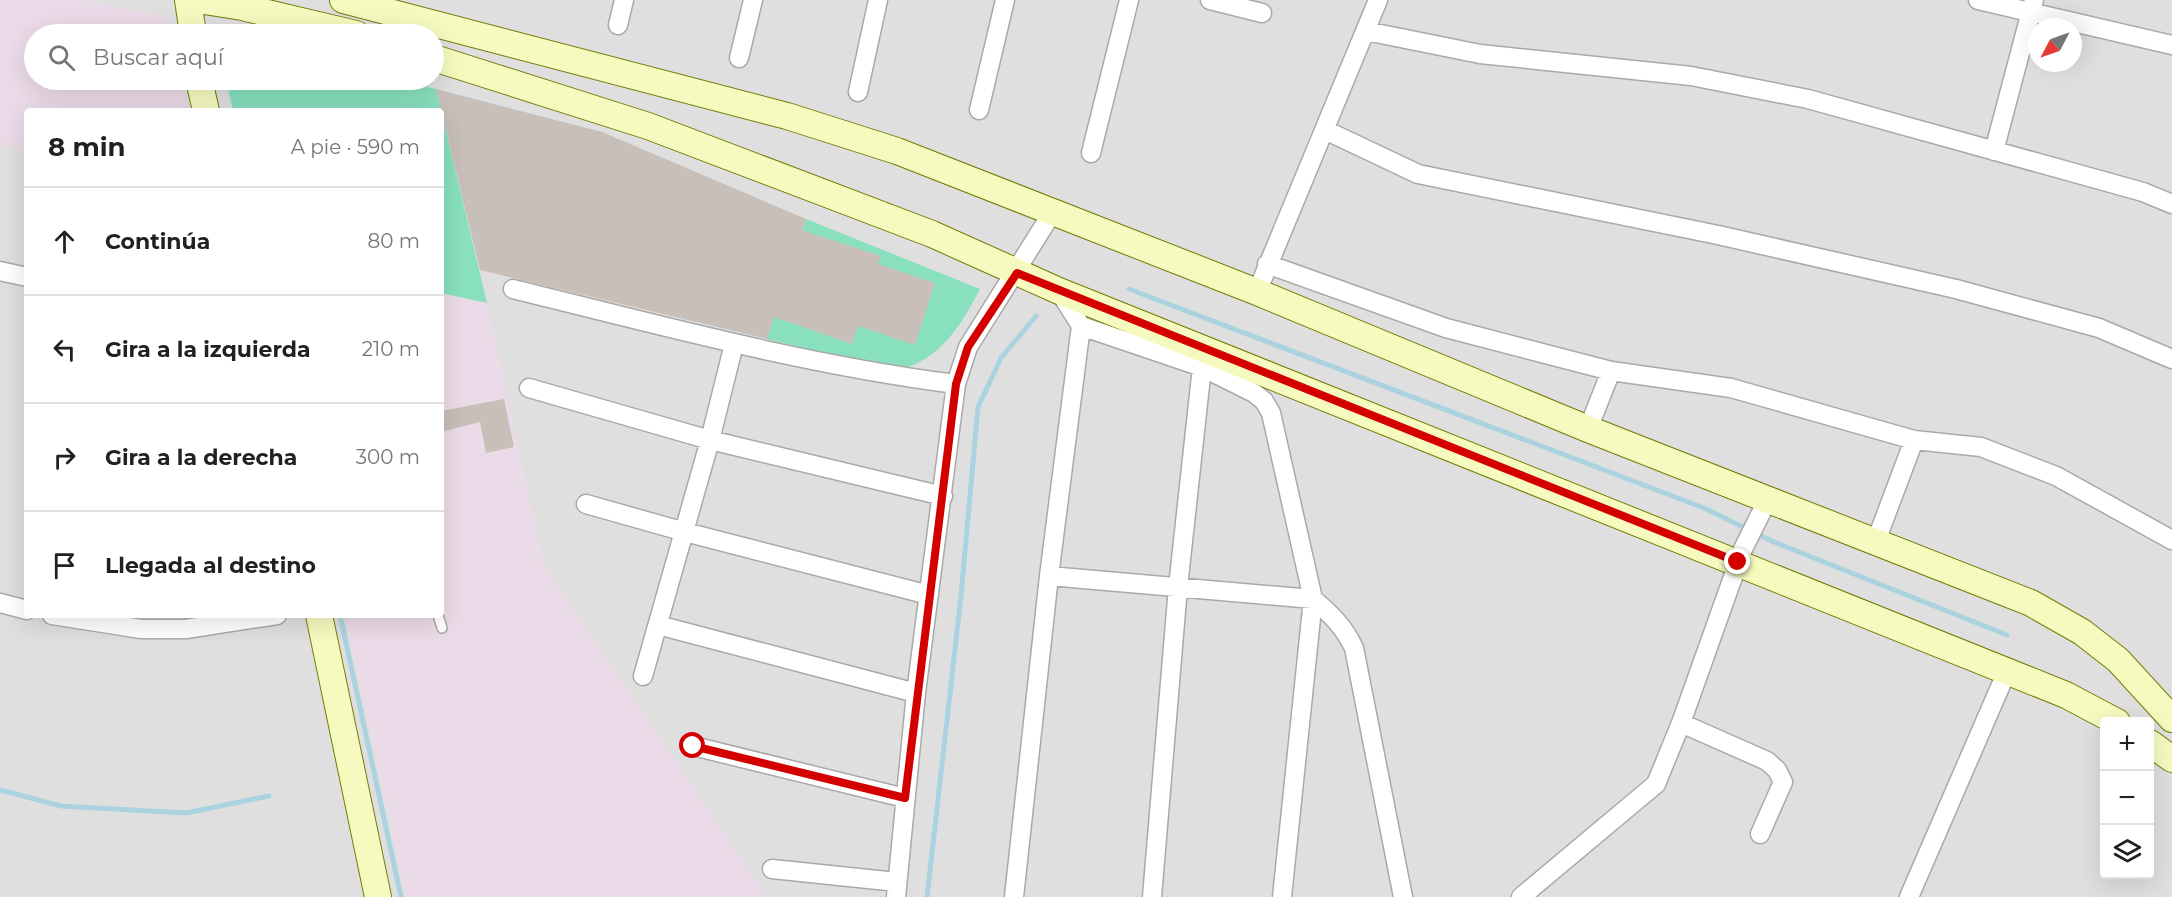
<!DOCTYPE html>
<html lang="es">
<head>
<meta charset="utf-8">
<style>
  body { margin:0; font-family:Montserrat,sans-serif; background:#f6f6f6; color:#202124 }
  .controls { position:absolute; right:18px; bottom:18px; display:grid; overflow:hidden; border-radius:6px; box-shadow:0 6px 24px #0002 }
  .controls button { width:54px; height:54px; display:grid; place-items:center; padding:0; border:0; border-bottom:2px solid #e0e0e0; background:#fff; color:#202124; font:30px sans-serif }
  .compass { position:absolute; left:2028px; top:18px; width:54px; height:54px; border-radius:50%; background:#fff; box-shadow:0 6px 24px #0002; rotate:229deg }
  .stop { position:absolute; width:18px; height:18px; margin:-14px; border:4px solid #d40000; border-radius:50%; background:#fff }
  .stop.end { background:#d40000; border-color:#fff; box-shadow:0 2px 6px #0008 }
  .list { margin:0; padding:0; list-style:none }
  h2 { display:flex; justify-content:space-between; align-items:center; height:78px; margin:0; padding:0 24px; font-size:26px }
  h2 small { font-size:20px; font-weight:400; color:#757577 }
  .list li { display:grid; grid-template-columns:39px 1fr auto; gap:18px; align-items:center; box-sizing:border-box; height:108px; padding:0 24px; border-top:2px solid #e0e0e0 }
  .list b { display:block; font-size:22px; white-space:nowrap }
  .list em { font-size:20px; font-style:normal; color:#757577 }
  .icon { flex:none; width:33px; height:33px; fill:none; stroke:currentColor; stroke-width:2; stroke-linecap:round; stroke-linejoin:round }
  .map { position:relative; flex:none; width:2172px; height:897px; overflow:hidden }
  .search { position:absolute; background:#fff; box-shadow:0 6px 24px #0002; left:24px; top:24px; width:420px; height:66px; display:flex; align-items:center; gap:15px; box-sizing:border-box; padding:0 21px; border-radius:33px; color:#757577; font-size:22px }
  .panel { position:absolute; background:#fff; box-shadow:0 6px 24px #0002; left:24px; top:108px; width:420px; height:510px; border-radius:6px }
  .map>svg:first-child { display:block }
  .residential { fill:#e0dfdf; fill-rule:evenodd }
  .industrial { fill:#ebdbe8 }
  .pitch { fill:#88e0be }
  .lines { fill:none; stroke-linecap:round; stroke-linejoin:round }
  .stream { stroke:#aad3df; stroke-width:5 }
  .building { fill:#c7bfb8 }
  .lane-casing { stroke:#a9a9a9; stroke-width:12 }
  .street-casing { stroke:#a9a9a9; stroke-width:21 }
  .secondary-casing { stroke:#707d05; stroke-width:28 }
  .lane { stroke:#fff; stroke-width:9 }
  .street { stroke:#fff; stroke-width:18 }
  .secondary { stroke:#f7fabf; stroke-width:26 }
  .route { stroke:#d40000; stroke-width:8 }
</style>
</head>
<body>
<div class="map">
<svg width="2172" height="897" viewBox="0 0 2172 897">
  <rect width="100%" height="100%" fill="#f2efe9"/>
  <path class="residential" d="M0,0H2172V897H0ZM2037,27H2073V63H2037ZM34,34H434V80H34ZM27,111H441V615H27ZM2104,722H2150V874H2104Z"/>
  <path class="industrial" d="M0,0H84L169,18L172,34H34V80H182L188,111H27V151L0,143Z
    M441,293L487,303L544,566L767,897H406L345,615H441Z"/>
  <path class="pitch" d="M226,80H400L436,89L487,303L441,293V111H233Z
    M806,219L980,289C961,326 940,360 898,370L766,339Z"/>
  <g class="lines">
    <path class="stream" d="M1129,289L1704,508L1774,542L2007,635
      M340,615L401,897
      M0,790L61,806L186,813L269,796
      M927,897L961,596L978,407L1001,358L1036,316"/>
  </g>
  <path class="building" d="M436,89L602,132L806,219L802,230L881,256L878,264L935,283L915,345L858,326L852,344L774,317L767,339L480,270Z
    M504,399L514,447L486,453L480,422L441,432V411Z"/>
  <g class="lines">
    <g class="lane-casing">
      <path id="lane" d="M438,615L442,628"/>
    </g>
    <g class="street-casing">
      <path id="street" d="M1210,0L1262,13
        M1978,0L2172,45
        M618,25L624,0
        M1366,31L1480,54L1691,76L1808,99L2143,192L2172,204
        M739,58L753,0
        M858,92L878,0
        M979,110L1005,0
        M1325,130L1418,174L1718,235L1956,289L2099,328L2172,359
        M1994,151L2034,0
        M1091,153L1129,0
        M1267,264L1446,328L1611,371L1731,388L1914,440L1981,447L2056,476L2172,540
        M0,271L27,277
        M513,289C659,325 806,365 956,384
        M1059,291L1081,326L1202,367L1254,393L1264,401L1271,413L1313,599L1282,897
        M1257,292L1378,0
        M529,388L710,440L943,496
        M1588,429L1611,371
        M586,504L685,532L929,595
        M1876,541L1914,440
        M1049,576L1313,599C1331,614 1344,627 1354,648L1403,897
        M0,603L27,610
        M52,615L141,629H186L277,615
        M658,625L916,693
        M643,676L710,440L734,344
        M1681,723L1767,761L1777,770L1783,782L1760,834
        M693,746L905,798
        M772,869L897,882
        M896,897L916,693L956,384L968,347L1052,213
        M1014,897L1049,576L1081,326
        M1152,897L1178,587L1202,367
        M1521,897L1656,784L1681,723L1743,549L1768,499
        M1909,897L2007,671"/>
    </g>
    <g class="secondary-casing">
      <path id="secondary" d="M188,0L193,34
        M198,0L242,7L356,34
        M343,0L787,116L897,151L1257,292L1588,429L2031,603L2082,632L2118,660L2172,719
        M434,58L648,126L932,234L1059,291L2066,695L2117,722
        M199,80L206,111
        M319,615L378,897
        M2150,743L2172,759"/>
    </g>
    <use href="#lane" class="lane"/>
    <use href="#street" class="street"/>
    <use href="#secondary" class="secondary"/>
  </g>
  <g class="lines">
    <path class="route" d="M693,746L905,798L956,384L968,347L1017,273L1738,562"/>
  </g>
</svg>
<div class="controls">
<button>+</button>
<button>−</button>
<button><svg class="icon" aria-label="layers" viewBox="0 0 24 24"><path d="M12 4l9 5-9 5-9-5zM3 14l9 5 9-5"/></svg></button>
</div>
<svg class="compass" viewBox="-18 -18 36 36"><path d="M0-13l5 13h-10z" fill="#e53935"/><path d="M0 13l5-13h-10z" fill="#757577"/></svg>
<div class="stop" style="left:693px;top:746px"></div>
<div class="stop end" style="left:1738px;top:562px"></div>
<div class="search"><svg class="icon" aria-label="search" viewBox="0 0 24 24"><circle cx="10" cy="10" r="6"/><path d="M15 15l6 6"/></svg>Buscar aquí</div>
<section class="panel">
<h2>8 min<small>A pie · 590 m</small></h2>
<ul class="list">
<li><svg class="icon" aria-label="ahead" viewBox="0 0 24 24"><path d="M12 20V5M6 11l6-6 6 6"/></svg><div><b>Continúa</b></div><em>80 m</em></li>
<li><svg class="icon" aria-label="left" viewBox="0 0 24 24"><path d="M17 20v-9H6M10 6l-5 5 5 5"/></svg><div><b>Gira a la izquierda</b></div><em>210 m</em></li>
<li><svg class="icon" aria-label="right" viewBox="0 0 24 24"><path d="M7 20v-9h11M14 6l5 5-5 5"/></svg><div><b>Gira a la derecha</b></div><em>300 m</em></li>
<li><svg class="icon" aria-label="arrive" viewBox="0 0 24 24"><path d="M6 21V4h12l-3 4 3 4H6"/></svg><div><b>Llegada al destino</b></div></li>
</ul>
</section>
</div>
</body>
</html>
